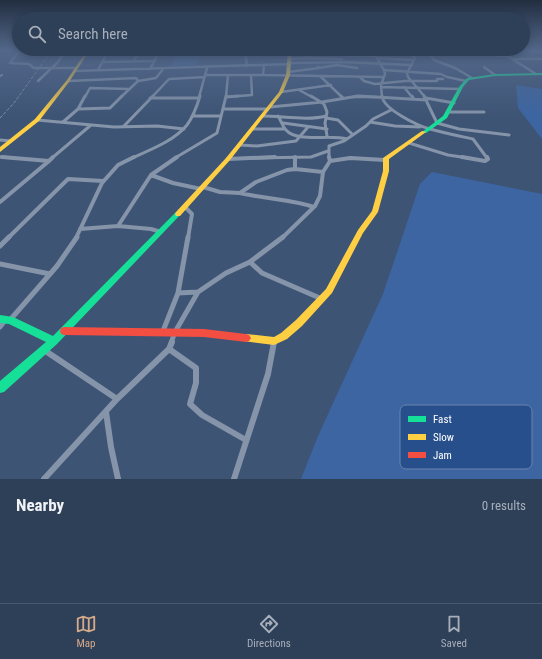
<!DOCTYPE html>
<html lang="en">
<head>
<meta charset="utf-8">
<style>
  body { margin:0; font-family:"Roboto Condensed",sans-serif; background:#36465e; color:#f1f3f6 }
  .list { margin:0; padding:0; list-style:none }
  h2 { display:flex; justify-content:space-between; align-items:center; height:52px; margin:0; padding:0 16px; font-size:17px }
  h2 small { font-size:13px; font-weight:400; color:#a7afba }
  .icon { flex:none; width:22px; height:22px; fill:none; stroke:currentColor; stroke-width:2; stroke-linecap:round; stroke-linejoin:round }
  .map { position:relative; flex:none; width:542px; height:479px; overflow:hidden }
  .search { position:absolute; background:#2e3f58; box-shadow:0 2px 6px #0003; left:12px; right:12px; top:12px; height:44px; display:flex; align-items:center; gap:10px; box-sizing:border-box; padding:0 14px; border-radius:22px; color:#a7afba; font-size:15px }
  .sheet { height:124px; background:#2e3f58 }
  nav { display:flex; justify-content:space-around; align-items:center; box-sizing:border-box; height:56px; border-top:1px solid #49586e; background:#2e3f58; font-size:11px; color:#a7afba }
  nav a { display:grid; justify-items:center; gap:2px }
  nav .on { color:#d6ab8b }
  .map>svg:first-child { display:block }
  .green { fill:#3c65a1 }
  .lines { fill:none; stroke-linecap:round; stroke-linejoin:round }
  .street-far4 { stroke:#8594a9; stroke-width:2.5 }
  .street-far3 { stroke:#8594a9; stroke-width:3 }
  .street-far2 { stroke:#8594a9; stroke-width:4 }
  .street-far1 { stroke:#8594a9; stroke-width:5 }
  .street { stroke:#8594a9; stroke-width:6 }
  .fast { fill:#16e098; fill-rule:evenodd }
  .slow { fill:#ffcf43; fill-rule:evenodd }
  .jam { fill:#f24e42; fill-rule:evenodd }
  .rail { stroke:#8594a8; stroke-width:1; stroke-dasharray:3.5 1.5; stroke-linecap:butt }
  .key { fill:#274f8c; stroke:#6884ae; stroke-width:1 }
  .key-label { font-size:11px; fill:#fff }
</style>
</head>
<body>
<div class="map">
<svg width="542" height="479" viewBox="0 0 542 479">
  <rect width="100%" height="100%" fill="#3e5475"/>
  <path class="green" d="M177,53H201L196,65L171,66Z
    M516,85L542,89V139L518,108Z
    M432,172L542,194V479H301L318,436L383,294L420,184Z"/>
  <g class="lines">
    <path class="street-far4" d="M20,50L10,63L29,64L34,68H76
      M201,50H244
      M369,50L377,58L384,70L385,74L381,85L382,97
      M407,50L415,58L407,73L408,77L425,97
      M413,50L506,56
      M493,50L509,57L536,74
      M532,50L542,53
      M0,51L7,50
      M428,51L434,60L455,68L472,78
      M245,52L247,66
      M246,54H266L265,50
      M85,55L107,54
      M342,55L375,56
      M376,57L383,50
      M305,58L342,59
      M377,58L414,60
      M290,59L305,58L323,50
      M513,59H542
      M134,61L140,50
      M104,62L155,61
      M289,63L343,62L412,65
      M484,67L495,75
      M319,68L337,65L357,68
      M150,69L160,50
      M98,70L109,50
      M384,70L441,74L447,77L466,81
      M74,71L289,64
      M288,72L319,68L318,67
      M205,75H263L264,65
      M263,75L383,77
      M0,76L2,75
      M320,76L342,97
      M360,77L364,81L375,84L405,81H437V79H443
      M38,81L58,62L66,50
      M68,81L136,78L138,81
      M381,87L460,89
      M404,87L412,97
      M299,90L312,97
      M281,92L331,85
      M85,97L90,88L130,89
      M121,97L138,81L156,78L163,69
      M152,97L169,79L205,77
      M199,97L207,68
      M226,97L252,95L251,75
      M226,97L228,75
      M352,97H376"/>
    <path class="street-far3" d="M311,96L324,104L327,112L325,123L327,136
      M341,96L343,98
      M359,96L427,100
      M382,96C383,109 418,126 430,129C444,133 459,136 473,139L487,158
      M412,96L414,99
      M424,96L437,123L459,129L509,135
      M226,97L238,96
      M150,98H198
      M426,98L454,103
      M270,107L322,102L358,96
      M78,109L85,96
      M223,109H268
      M449,112H484
      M192,116H221
      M262,116C282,116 308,121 326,116
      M278,116C281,120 282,126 286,130C297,143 330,134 347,139
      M326,118L338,120L352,134
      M37,120L114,127L157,126L184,129
      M63,122L78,109L110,108L122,96
      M370,122L395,126L420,127
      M283,123L327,129
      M123,127L153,96
      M252,129H285
      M0,140L11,141
      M409,143L448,155L468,158
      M240,145L257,146L296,141L308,127
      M0,157L15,158
      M52,158L91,125
      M132,158C150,150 174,141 187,125C193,117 197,106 200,96
      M175,158L217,133L226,96
      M249,158L311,157L328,151
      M329,158V146L344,141L366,126L373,119L391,110
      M349,158H353"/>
    <path class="street-far2" d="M295,157V169
      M462,157L485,161L488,159L487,157
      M228,159L275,157
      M49,161L53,157
      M330,161L350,158L385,160
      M151,175L173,183L201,189
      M203,187L220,192L240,193L256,182L287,170L295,169L323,172
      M240,193C265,199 290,199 314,207
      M0,202L49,161L2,157
      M185,207L192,214L188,238
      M118,226L151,229L161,232
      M80,229L118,226L151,175L177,157
      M8,238L68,179L103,181
      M76,238L102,183L118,165L134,157
      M282,238L315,206L320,196L323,172L330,161L329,157"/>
    <path class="street-far1" d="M188,237L178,293L198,292
      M0,246L9,237
      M250,262L262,273L322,299
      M0,264L50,274
      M10,320L57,266L77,237
      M0,327L6,319
      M163,331L178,293
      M171,343L175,332L198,292L226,273L250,262L283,237
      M274,343V341"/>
    <path class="street" d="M169,349L196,368V383L190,404L202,415L246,440
      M44,350L117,399
      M106,412L111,447L118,479
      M44,479L117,399L169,349L172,342
      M234,479L268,374L274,342"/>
    <path class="fast" d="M542,73V75L495,76L469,80L463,87L447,118L426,133L422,132L443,116L459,87L467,78L495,74Z
      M176,212H178L181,214L57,344L4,392L0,393V381L46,342L9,324L0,323V315L13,317L53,336Z"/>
    <path class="slow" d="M87,50H90L69,82L39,121L0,152V147L35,119L67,80Z
      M288,50H292L290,75L283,92L230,160L180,216H176L175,214L176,212L226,158L279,92L286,75Z
      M422,131L426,132L389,159V171L378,212L363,233L332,293L302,326L287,339L274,345L243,341L241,338L243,335L246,334L274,337L281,333L296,320L326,289L358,230L372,211L383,171V158Z"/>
    <path class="jam" d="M64,327L204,329L246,334L249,335L251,338L249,341L246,342L204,337L64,335L61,334L60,331L61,328Z"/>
    <path class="rail" d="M0,118L14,103L52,50"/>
  </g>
  <linearGradient id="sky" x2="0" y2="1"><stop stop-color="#222e40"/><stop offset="0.43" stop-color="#526789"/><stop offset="1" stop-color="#526789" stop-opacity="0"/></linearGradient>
  <rect width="542" height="117" fill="url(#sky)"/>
  <rect x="400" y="405" width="132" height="64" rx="6" class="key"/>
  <rect x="408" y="416" width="18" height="6" fill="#16e098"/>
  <rect x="408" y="434" width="18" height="6" fill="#ffcf43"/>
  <rect x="408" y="452" width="18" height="6" fill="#f24e42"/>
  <g class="key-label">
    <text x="433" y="423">Fast</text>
    <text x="433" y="441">Slow</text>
    <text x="433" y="459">Jam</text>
  </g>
</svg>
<div class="search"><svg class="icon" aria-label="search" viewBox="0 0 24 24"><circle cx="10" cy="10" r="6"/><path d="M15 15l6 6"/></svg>Search here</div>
</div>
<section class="sheet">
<h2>Nearby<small>0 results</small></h2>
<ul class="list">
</ul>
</section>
<nav>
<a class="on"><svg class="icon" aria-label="map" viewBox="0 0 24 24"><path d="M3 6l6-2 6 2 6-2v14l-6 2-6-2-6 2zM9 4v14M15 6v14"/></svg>Map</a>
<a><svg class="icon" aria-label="directions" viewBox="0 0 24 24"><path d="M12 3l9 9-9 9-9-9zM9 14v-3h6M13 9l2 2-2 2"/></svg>Directions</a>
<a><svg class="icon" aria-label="saved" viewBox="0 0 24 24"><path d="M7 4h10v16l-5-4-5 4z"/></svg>Saved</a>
</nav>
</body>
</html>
